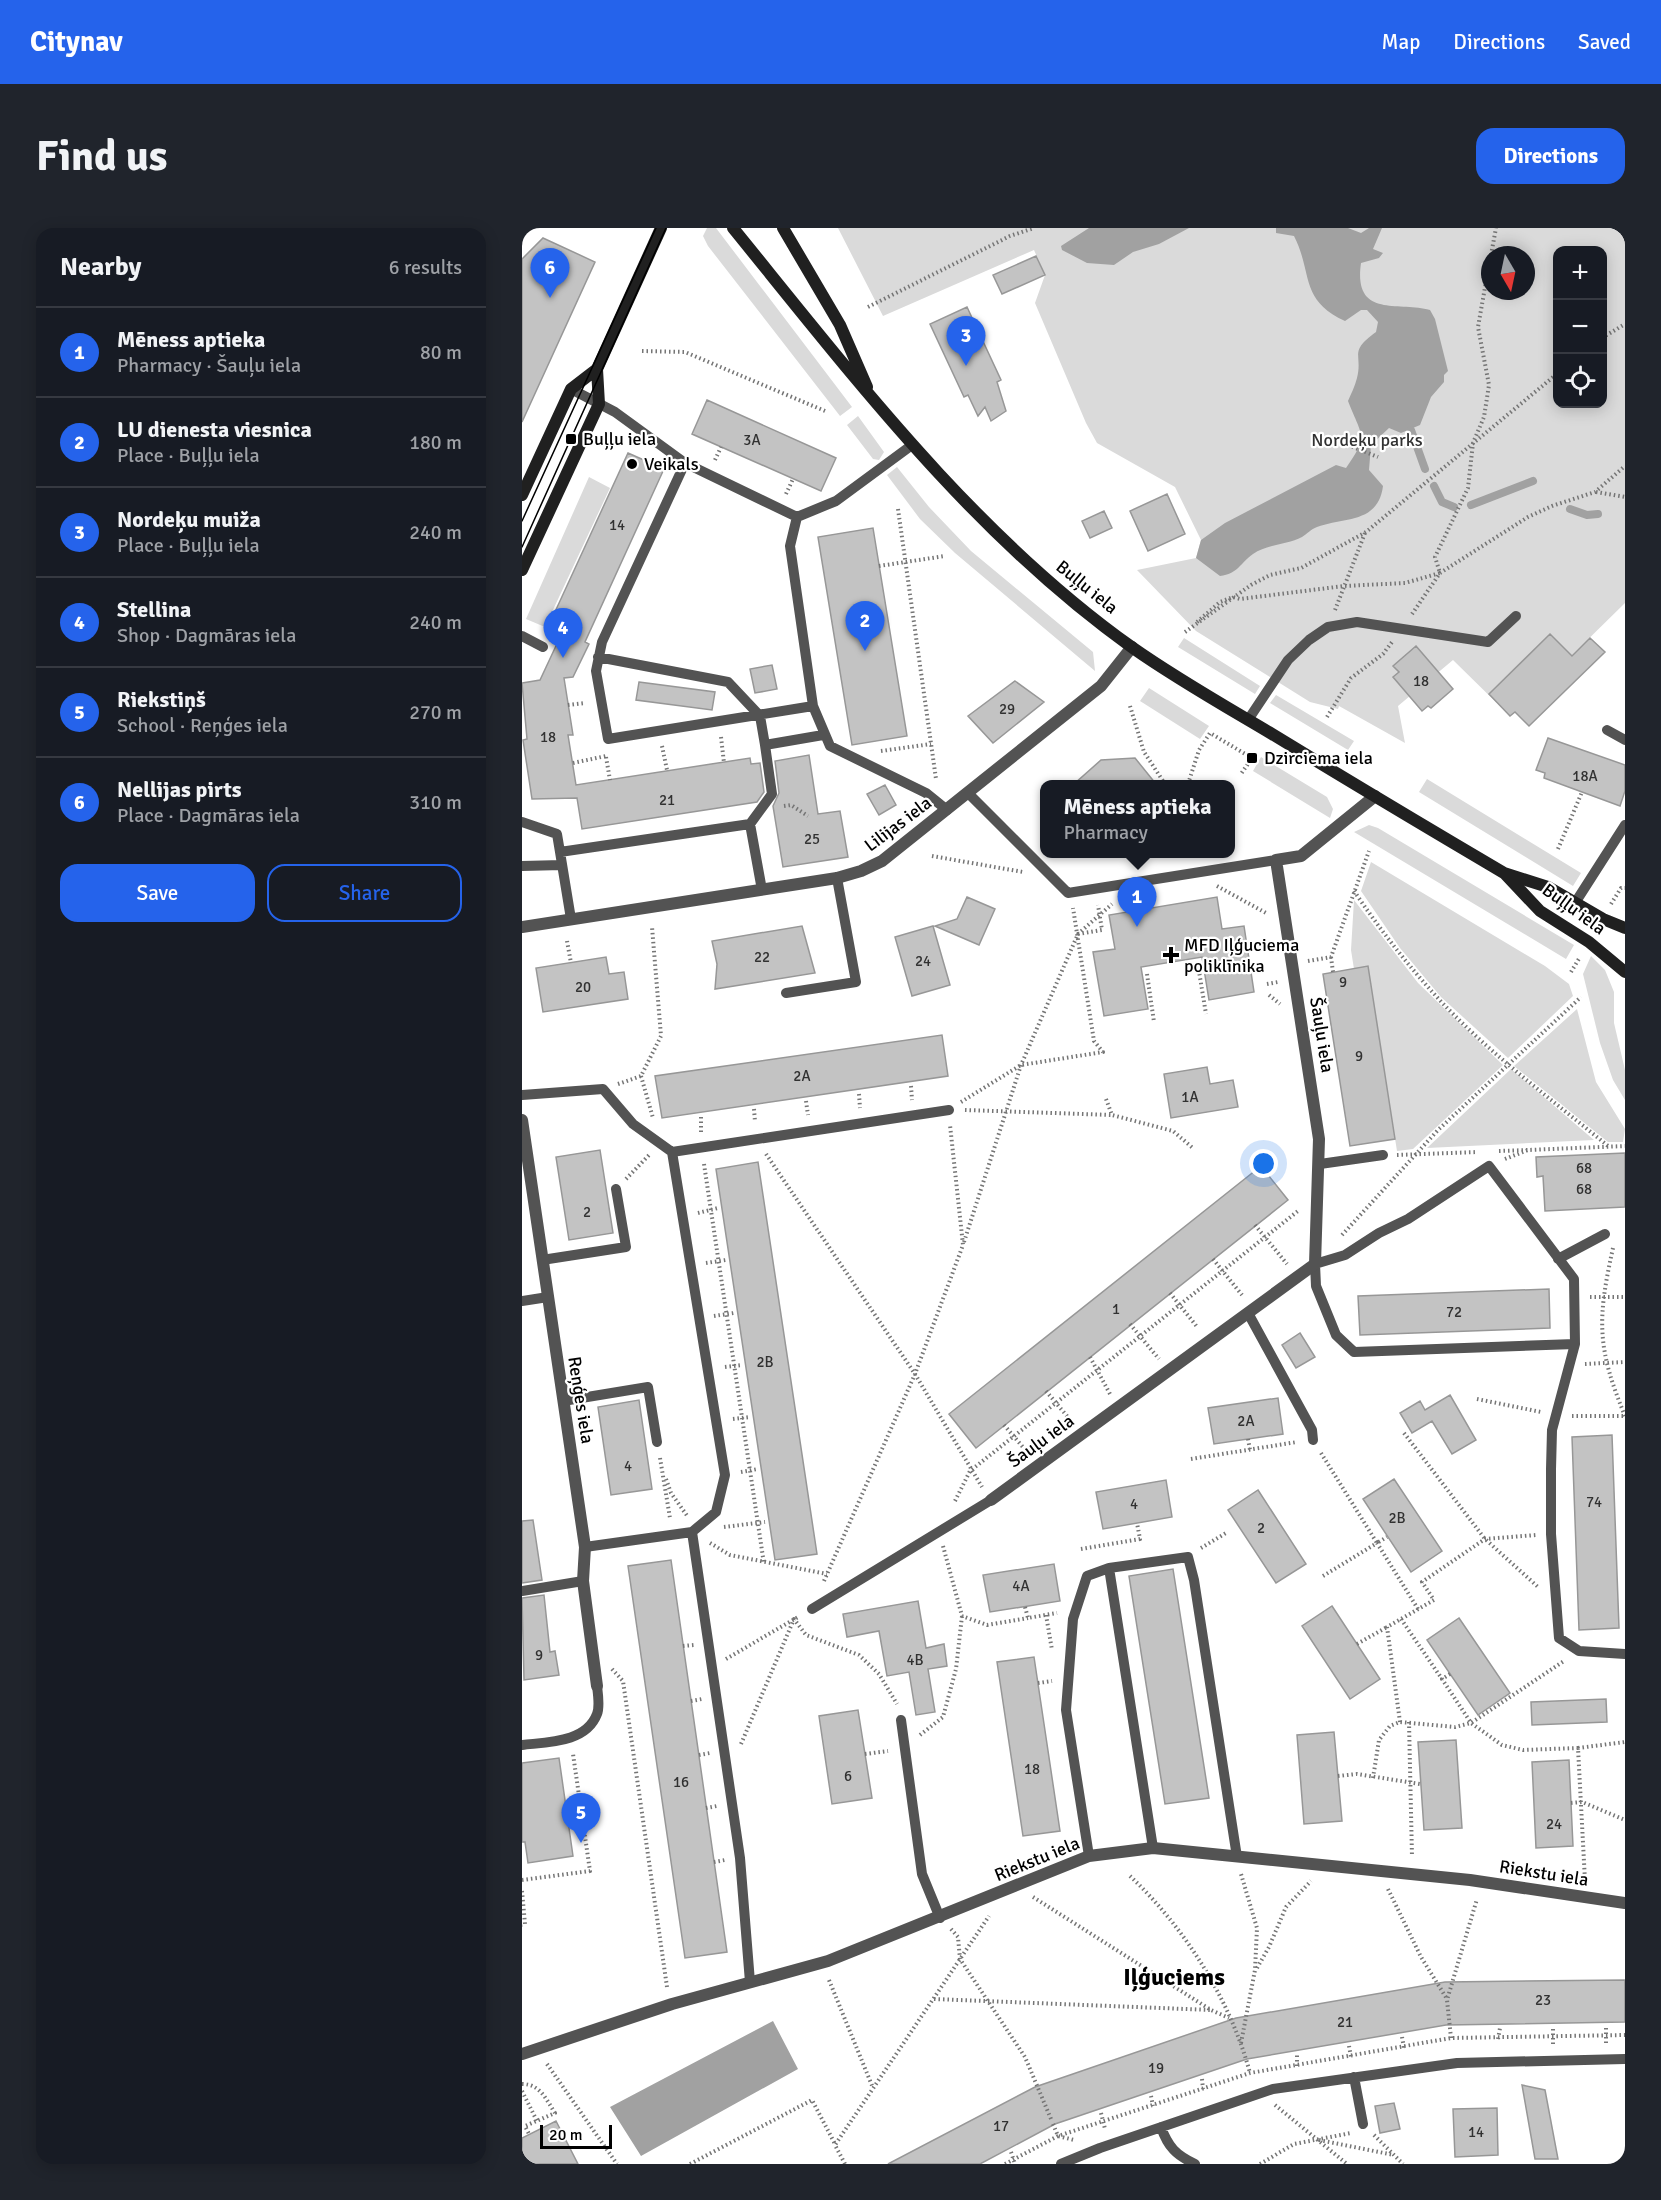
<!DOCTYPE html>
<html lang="en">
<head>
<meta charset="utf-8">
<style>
  body { margin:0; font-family:Signika,sans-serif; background:#20242c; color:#f1f3f6 }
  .controls { position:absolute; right:18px; top:18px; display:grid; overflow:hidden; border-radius:12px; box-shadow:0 3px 15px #0003 }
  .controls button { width:54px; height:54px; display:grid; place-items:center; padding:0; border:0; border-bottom:2px solid #363941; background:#171b24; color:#f1f3f6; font:30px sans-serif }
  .compass { position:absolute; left:959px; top:18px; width:54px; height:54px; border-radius:50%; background:#171b24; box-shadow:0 3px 15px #0003; rotate:171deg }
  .scale { position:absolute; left:18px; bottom:15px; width:72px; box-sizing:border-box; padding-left:6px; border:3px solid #000; border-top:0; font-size:16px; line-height:21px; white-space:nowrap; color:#000; -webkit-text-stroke:4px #fff; paint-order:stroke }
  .you { position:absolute; left:742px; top:936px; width:21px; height:21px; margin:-15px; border:4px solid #fff; border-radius:50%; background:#1a73e8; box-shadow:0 0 0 9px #1a73e833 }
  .badge { display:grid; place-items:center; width:39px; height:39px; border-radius:50%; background:#2563eb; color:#fff; font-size:20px; font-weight:700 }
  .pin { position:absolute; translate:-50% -50px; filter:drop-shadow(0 2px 3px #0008) }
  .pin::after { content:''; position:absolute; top:32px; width:21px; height:18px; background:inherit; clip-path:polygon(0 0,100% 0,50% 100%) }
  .popup { position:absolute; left:518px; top:552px; width:195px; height:78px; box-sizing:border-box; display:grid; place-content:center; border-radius:12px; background:#171b24; filter:drop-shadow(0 2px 4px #0005); font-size:20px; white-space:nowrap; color:#9ea1a6 }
  .popup b { font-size:22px; color:#f1f3f6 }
  .popup::after { content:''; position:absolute; left:50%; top:100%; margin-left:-12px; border:12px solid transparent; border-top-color:#171b24 }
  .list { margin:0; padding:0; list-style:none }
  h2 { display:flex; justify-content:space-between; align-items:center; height:78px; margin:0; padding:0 24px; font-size:26px }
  h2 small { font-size:20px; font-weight:400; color:#9ea1a6 }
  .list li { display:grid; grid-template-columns:39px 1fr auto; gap:18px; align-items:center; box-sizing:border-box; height:90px; padding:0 24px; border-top:2px solid #363941 }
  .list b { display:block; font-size:22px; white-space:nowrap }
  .list p { margin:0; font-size:20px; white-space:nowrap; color:#9ea1a6 }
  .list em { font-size:20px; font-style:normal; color:#9ea1a6 }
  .actions { display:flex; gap:12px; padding:18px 24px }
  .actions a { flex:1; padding:14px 0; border:2px solid #2563eb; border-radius:18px; text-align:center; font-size:21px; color:#2563eb }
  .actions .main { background:#2563eb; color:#fff }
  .icon { flex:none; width:33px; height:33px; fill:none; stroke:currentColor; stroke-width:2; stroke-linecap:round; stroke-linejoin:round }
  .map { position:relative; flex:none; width:1103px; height:1936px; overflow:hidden; border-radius:18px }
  header { display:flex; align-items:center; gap:36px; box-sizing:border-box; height:84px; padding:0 30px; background:#2563eb; color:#fff }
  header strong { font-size:28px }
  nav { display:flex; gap:33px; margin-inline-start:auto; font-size:21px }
  .intro { display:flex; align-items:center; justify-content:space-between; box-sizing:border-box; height:144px; padding:0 36px }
  h1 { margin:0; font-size:42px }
  .button { padding:15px 27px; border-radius:18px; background:#2563eb; color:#fff; font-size:21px; font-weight:700 }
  main { display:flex; gap:36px; padding:0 36px }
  aside { flex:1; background:#171b24; border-radius:18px; box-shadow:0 3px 15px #0003 }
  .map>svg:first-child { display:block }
  .green { fill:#dadada; fill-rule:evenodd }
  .water { fill:#a1a1a1 }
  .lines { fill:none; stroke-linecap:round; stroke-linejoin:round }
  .stream { stroke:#a1a1a1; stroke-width:8 }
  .building { fill:#c3c3c3; stroke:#979797; stroke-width:1.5 }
  .path { stroke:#757575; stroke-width:4; stroke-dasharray:1.5 3; stroke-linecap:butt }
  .lane { stroke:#535353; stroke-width:10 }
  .street { stroke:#535353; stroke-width:12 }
  .secondary { stroke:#202020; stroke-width:12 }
  .tram { stroke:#000; stroke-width:1.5 }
  .poi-dot { fill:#000; stroke:#fff; stroke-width:2 }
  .labels { text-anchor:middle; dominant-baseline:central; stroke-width:4.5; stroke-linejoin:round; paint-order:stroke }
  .number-label { font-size:15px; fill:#313131 }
  .poi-label { font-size:18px; fill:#000; stroke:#fff; text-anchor:start }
  .park-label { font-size:18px; fill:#313131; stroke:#fff }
  .street-label { font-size:18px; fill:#000; stroke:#fff }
  .district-label { font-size:24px; font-weight:bold; fill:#000; stroke:#fff }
</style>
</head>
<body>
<header>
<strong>Citynav</strong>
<nav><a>Map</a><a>Directions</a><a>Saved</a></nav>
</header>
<div class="intro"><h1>Find us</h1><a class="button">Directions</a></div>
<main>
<aside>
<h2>Nearby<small>6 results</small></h2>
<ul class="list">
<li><span class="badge">1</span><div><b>Mēness aptieka</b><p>Pharmacy · Šauļu iela</p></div><em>80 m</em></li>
<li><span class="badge">2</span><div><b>LU dienesta viesnica</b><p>Place · Buļļu iela</p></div><em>180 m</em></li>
<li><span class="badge">3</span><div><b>Nordeķu muiža</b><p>Place · Buļļu iela</p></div><em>240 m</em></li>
<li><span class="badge">4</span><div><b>Stellina</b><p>Shop · Dagmāras iela</p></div><em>240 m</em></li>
<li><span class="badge">5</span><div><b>Riekstiņš</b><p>School · Reņģes iela</p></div><em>270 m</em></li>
<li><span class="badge">6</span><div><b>Nellijas pirts</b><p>Place · Dagmāras iela</p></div><em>310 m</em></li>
</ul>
<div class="actions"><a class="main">Save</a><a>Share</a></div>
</aside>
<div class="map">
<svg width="1103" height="1936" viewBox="0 0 1103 1936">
  <rect width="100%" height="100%" fill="#fff"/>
  <path class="green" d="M185,0H194L330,179L318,188L186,18L181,8Z
    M316,0H1103V375L988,488L931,432L876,478L883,515L817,478L816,481L788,474L674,403L615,342L674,330L679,312L653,259L575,215L564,195L513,75L523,47L512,22L361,88ZM1036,22H1080V176H1036ZM968,27H1004V63H968Z
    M336,188L362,224L357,232L351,231L325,197Z
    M375,239L407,279L449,323L571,424L573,443L433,325L398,291L365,247Z
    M67,249L88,260L23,399L4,391Z
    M662,410L738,458L733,466L656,419Z
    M627,460L687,498L678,511L618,473Z
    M754,467L832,513L826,522L748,475Z
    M739,529L805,569L811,581L808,590L731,543Z
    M905,551L1059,645L1051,658L897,564Z
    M847,597L856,600L1052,717L1044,731L832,604Z
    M849,634L1023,738L1047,756L1051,768L986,830L919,769L878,720L839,663Z
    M832,672L896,755L981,837L891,921L875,923L846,739L832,741L829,722Z
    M1069,728L1083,742L1092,764V795L1103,842V872L1091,852L1078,815L1061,746Z
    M1055,781L1074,854L1103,901L1101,914H1086L992,838Z
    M989,841L1072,912L905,920Z"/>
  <path class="water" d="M567,0H667L637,16L611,24L592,37L565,35L540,22L539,18Z
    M754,0H826L839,5L847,0H860L851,21L861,25L857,30L839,35C831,91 876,73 908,82L913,91L926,143L922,147V154L909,169L898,197L879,205L867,200L849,217L847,242L861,258C856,296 822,289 795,299C789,301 785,306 780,309C765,317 745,316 731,326C718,335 716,346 698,348L674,330L679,312L703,295L814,237L824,240C847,207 840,209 826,173C829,166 833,158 835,150C841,126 826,124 854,104L856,94L845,82H839L823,93C777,72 791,45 772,8L754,5Z
    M251,1793L276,1841L119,1928L88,1879Z"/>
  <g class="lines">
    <path class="stream" d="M889,202L903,241
      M912,258L920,274L932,279
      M949,277L1011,253
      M1048,281L1065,287L1076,286"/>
  </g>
  <path class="building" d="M21,10L73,34L0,194V31Z
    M514,28L523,47L480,66L471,47Z
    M445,79L479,152L475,154L484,183L469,193L463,179L456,188L446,167L442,169L408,96Z
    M185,172L314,230L299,263L170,206Z
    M106,225L142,241L63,414L67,416L51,449L42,450L51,507H46L54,557L228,530L229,536L238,535L242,564L235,574L60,601L55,570L10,571L1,512L5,511L0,455L18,452L40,405L26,399Z
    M645,266L663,306L626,323L608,283Z
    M582,283L590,300L568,310L560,293Z
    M351,300L385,508L330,517L296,309Z
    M1028,406L1050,428L1068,410L1083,424L1007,498L993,484L988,488L967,466Z
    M894,418L931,461L909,480L906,478L900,483L871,449L877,444L871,438Z
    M250,437L255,461L233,465L228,441Z
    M493,453L522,474L471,515L446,488Z
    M117,454L193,464L190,482L114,472Z
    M1026,510L1103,537V563L1098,578L1022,550L1023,545L1014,542Z
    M287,527L296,586L318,583L326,629L261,639L251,578L257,565L253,533Z
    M613,530L634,556H552L579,532Z
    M363,557L374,577L357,587L345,566Z
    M445,669L473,681L457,717L413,698L435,691Z
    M695,669L700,701L722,698L732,764L687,772L680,729L619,739L626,781L582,788L571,724L593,721L587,687Z
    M280,698L293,745L193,761L195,736L190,713Z
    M411,698L428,757L390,768L373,709Z
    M84,729L87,746L102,744L106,771L21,784L14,740Z
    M846,738L873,911L828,918L801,746Z
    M420,807L426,848L140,890L133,848Z
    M685,839L688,856L711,852L716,879L649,890L642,846Z
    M78,922L91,1005L47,1012L34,929Z
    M1103,925V979L1023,983L1021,948L1015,949L1014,929Z
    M236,934L295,1326L253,1332L194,941Z
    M739,938L766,972L454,1220L427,1186Z
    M1027,1061L1028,1100L838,1107L836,1068Z
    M778,1105L793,1129L774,1140L760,1117Z
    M928,1167L954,1212L930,1226L910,1193L890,1205L878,1185L898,1173L903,1182Z
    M756,1170L761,1206L692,1216L686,1180Z
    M117,1172L130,1261L89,1267L76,1179Z
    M1090,1207L1097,1400L1057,1402L1050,1209Z
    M872,1251L920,1323L889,1344L841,1271Z
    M644,1252L650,1289L581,1301L574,1264Z
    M736,1262L784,1336L754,1355L706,1282Z
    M11,1292L20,1352L0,1355V1293Z
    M149,1332L205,1724L163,1730L106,1338Z
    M532,1336L538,1373L468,1384L461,1347Z
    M651,1341L687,1570L643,1576L607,1348Z
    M22,1367L28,1424L33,1423L37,1447L2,1452L0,1370Z
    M396,1373L404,1420L422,1416L425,1438L406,1441L413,1484L394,1487L387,1444L365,1448L357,1403L325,1409L321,1386Z
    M810,1378L858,1451L828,1471L780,1398Z
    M937,1390L988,1465L956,1487L905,1412Z
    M512,1429L538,1603L501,1608L475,1434Z
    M1084,1471L1085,1494L1010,1497L1009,1474Z
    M336,1482L350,1570L310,1576L297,1488Z
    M812,1504L820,1593L782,1596L775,1507Z
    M934,1512L940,1600L902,1602L896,1514Z
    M37,1530L51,1628L6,1635L3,1614H0V1535Z
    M1047,1532L1051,1618L1014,1620L1010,1534Z
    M1103,1752V1794L924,1797L725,1831L533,1896L458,1936H366L513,1859L714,1790L923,1754Z
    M1000,1857L1023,1862L1036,1931H1013Z
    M872,1875L878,1901L858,1905L853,1878Z
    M975,1880L976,1927L933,1929L931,1881Z
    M34,1893L56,1936H0V1910Z"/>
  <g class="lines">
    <path class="path" d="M969,27L974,0
      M346,79L488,8L512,0
      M1080,110L1103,96
      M120,123L163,124L303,183
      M826,217L856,229
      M193,232L199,219
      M1074,264L1103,269
      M264,266L271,251
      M376,281L414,551
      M357,338L423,328
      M813,382L843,305
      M890,386L918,345L1006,289L1030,278L1073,264L1103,238
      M675,394L698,374L711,369L718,371L822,358L883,355L918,345L913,329L946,260L951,215L962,189L967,157L956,99L968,31
      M663,404L729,357L748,347L779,340L844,304L1036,145
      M46,477L63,475
      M608,478L622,524L643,556
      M805,489L829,450L861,426L870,414
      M199,509L202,535
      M140,518L145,542
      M359,523L409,516
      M84,529L88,552
      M51,535L84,528
      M666,556L677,522L688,505L730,530L719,546
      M262,578L269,577L286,588
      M1036,621L1060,564
      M410,628L501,644
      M695,658L744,685
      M832,663C857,700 884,735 914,768C963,822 1029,871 1086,918
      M1089,676L1099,660H1103
      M556,706L580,702L576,677
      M45,713L49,735
      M809,729L811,744
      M786,733L809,729L847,623
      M676,737L684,786
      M1049,744L1058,729
      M625,746L632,794
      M745,756L756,754
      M747,767L758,776
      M119,848L131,890
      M96,856L119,848L139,808L130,699
      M389,858L390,872
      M337,866L338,880
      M584,871L590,887L651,903L672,921
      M284,873L286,887
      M439,874L499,837L581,824L572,813L551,680
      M232,881L233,894
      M443,882L590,887
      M179,889V905
      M977,923L1006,922
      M244,926L393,1146L460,1259
      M875,927L955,924
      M983,931L1006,922L1103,918
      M182,936L242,1336
      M104,951L128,926
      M176,985L196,980
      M733,997L765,1036
      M820,1007L916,902L1059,769
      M442,1014L499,837L556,706L590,676
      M1091,1020C1075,1092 1075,1120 1103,1188
      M691,1031L720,1067
      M184,1035L204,1032
      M648,1065L676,1100
      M1068,1069H1103
      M192,1088L212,1085
      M608,1096L637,1131
      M568,1129L588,1166
      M1063,1136L1103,1134
      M203,1139L220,1137
      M524,1163L550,1194
      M955,1171L1019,1184
      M1050,1188H1102
      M211,1191L228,1189
      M482,1197L506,1225
      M882,1205L963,1311L1016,1359
      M726,1211L728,1222
      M799,1225L855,1315L865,1309
      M138,1230L148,1290
      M669,1231L775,1214
      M219,1244L236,1241
      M144,1251L149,1265L166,1289
      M433,1273L448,1243L776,983
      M202,1299L243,1294
      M188,1315L208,1327L305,1346
      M421,1318L440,1388L465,1397L506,1390
      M679,1320L704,1305
      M559,1321L618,1311L615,1295
      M801,1348L855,1315L896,1381
      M302,1353L393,1146L441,1017L428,897
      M503,1379L506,1390L535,1385
      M524,1387L530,1422
      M879,1391L920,1451
      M835,1416L865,1399
      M161,1418L172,1417
      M204,1431L276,1389
      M90,1441L101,1453L145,1759
      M928,1446L920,1451L949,1495L1042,1433
      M516,1455L530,1453
      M169,1473L180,1471
      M878,1494L865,1399L912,1372L900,1354L963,1311L1014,1307
      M887,1494L890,1629
      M398,1507L421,1489L434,1441L440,1388
      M219,1516L272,1391L284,1407L337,1427L357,1446L375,1476
      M1056,1520L1103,1514
      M343,1526L366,1523
      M177,1527L188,1525
      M816,1548L835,1546L898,1556
      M851,1550L857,1512L868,1498L878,1494L933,1499L949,1495L980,1517L1001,1522L1056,1520L1063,1653
      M1049,1575L1060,1574L1103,1592
      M184,1580L195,1578
      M192,1634L203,1632
      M608,1648C663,1700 708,1771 728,1845
      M0,1652L68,1643L51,1526
      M866,1661L899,1729L925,1771
      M0,1663L3,1696L0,1697
      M511,1669L689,1782L707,1790
      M429,1701L436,1709L438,1731L503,1829L529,1891
      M735,1740L747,1719L764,1679L789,1653
      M307,1752L351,1860
      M412,1771L689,1782
      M880,1809L882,1820
      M929,1810L925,1772L955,1671
      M976,1811L978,1800
      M719,1815L733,1742L735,1700L719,1646
      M1084,1815V1798
      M1031,1816V1799
      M827,1818L829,1829
      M25,1836L95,1936
      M775,1838V1827
      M680,1851L681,1861
      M0,1856C18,1856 24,1871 33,1885L3,1898L7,1906
      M0,1863L15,1893
      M629,1868L631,1878
      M753,1877L825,1936
      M579,1885L583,1901
      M531,1896L536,1908L552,1912
      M852,1907L881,1936
      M797,1912L872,1927
      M489,1924L493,1936
      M168,1936L290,1872L313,1916
      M323,1936L313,1917L467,1688
      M483,1936L536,1908L728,1845L929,1810L1103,1807
      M738,1936L772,1916L829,1905"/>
    <path class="lane" d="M49,161L93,184L163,235L275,289
      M390,217L314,273L275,289L268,318L291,478L308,518L404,565L425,582
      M163,235L80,414L74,443L86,511L291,478
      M0,408L21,419
      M76,429L206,454L238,488L243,517
      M726,492L766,432L787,412L806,399L835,394L966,414L994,388
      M1085,502L1103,512
      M446,565L546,665L754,632
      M0,594L35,606L38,624
      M228,596L250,566L243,517L301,507
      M0,638L40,637
      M1053,675L1103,597
      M49,691L38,624L228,596L240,662
      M264,765L334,754L315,650
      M0,867L81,861L111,896L150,924L427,882
      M798,936L861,927
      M1036,1031L1083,1006
      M20,1032L104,1019L94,961
      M0,1073L26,1069
      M726,1085L790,1202L791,1212
      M1053,1116L832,1124L814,1107L794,1058L793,1036L823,1027L857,1005L886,991L967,938L1052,1051L1053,1116L1030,1202L1029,1241V1306L1037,1410L1057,1423L1103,1426
      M41,1173L126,1159L135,1214
      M170,1304L218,1630L228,1754
      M63,1319L170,1304L194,1284L203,1247L150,924
      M0,1363L61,1353
      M290,1381L469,1272
      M379,1492L400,1646L418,1690
      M0,1517C25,1514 64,1515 75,1486C78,1479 76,1466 75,1458
      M631,1620L587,1340L666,1329L672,1352L715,1629
      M567,1628L544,1482L551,1391L565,1348L587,1340
      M832,1849L841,1896
      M639,1899C646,1919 654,1927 673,1936
      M539,1936L578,1920L751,1861L935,1835L1103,1831"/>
    <path class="street" d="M0,699L315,650L339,643L360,633L579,458L610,419
      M0,892L63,1319L61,1353L75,1458
      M469,1272L793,1036L797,911L754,632L779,628L853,568
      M0,1826L150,1776L306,1733L567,1628L631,1620L948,1652L1103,1675"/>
    <path class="secondary" d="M211,0C333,150 452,307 611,420C655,451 703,478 750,506C827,553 904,599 982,645L1026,659L1081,691L1103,700
      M261,0L318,97L345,159
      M0,267L49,161L75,141
      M0,342L77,176L75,141L139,0
      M983,646L1018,683L1067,714L1103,744"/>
    <path class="tram" d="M0,293L134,0
      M0,319L144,0"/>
  </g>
  <g class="poi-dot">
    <rect x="43" y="205" width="12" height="12" rx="3"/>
    <circle cx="110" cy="236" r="6"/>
    <rect x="724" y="524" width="12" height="12" rx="3"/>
    <path d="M646 718h6v6h6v6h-6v6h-6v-6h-6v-6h6z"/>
  </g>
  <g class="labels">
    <g class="number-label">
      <text x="230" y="212">3A</text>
      <text x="95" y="297">14</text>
      <text x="899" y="453">18</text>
      <text x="485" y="481">29</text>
      <text x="26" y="509">18</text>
      <text x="1063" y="548">18A</text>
      <text x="145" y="572">21</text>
      <text x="290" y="611">25</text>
      <text x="240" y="729">22</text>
      <text x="401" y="733">24</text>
      <text x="821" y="754">9</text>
      <text x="61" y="759">20</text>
      <text x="837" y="828">9</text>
      <text x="280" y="848">2A</text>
      <text x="668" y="869">1A</text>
      <text x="1062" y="940">68</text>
      <text x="1062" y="961">68</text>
      <text x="65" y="984">2</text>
      <text x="594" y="1081">1</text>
      <text x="932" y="1084">72</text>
      <text x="243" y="1134">2B</text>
      <text x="724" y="1193">2A</text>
      <text x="106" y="1238">4</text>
      <text x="1072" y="1274">74</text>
      <text x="612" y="1276">4</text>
      <text x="875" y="1290">2B</text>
      <text x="739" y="1300">2</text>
      <text x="499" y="1358">4A</text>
      <text x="17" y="1427">9</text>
      <text x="393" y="1432">4B</text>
      <text x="510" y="1541">18</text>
      <text x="326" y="1548">6</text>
      <text x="159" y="1554">16</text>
      <text x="1032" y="1596">24</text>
      <text x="1021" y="1772">23</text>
      <text x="823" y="1794">21</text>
      <text x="634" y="1840">19</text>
      <text x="479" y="1898">17</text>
      <text x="954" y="1904">14</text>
    </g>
    <g class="poi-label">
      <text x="61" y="211">Buļļu iela</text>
      <text x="122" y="236">Veikals</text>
      <text x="742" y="530">Dzirciema iela</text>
      <text x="662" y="717">MFD Iļģuciema<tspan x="662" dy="21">poliklīnika</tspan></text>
    </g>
    <g class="park-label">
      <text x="845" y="212">Nordeķu parks</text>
    </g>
    <g class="street-label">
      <text transform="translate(565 359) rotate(39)">Buļļu iela</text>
      <text transform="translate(376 596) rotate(-37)">Lilijas iela</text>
      <text transform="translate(1052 681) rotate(36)">Buļļu iela</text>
      <text transform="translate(800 807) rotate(81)">Šauļu iela</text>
      <text transform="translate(59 1172) rotate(81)">Reņģes iela</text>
      <text transform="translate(519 1213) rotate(-36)">Šauļu iela</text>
      <text transform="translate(515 1631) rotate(-22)">Riekstu iela</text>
      <text transform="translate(1022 1645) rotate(9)">Riekstu iela</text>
    </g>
    <g class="district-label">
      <text x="652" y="1749">Iļģuciems</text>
    </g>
  </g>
</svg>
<div class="controls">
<button>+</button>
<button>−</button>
<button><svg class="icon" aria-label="locate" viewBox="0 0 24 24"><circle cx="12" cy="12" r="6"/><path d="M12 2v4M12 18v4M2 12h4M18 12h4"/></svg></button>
</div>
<svg class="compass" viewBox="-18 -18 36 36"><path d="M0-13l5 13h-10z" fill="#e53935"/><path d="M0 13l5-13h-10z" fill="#9ea1a6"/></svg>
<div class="scale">20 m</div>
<div class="you"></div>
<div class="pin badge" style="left:615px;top:699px">1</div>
<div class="popup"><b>Mēness aptieka</b>Pharmacy</div>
<div class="pin badge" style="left:343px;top:423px">2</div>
<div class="pin badge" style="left:444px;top:138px">3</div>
<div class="pin badge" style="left:41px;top:430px">4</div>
<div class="pin badge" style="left:59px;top:1615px">5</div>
<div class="pin badge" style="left:28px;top:70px">6</div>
</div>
</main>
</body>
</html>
